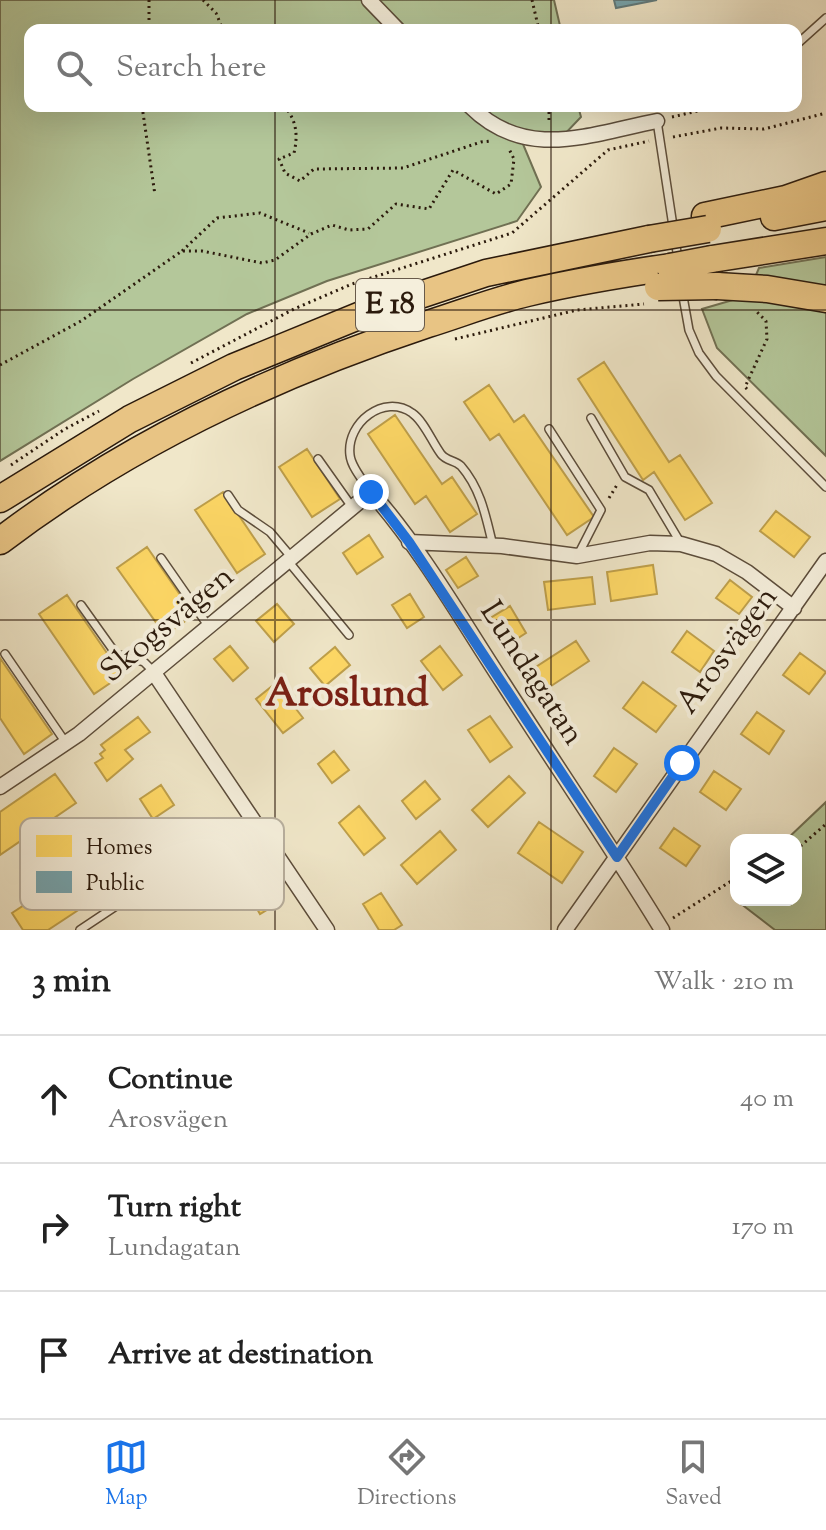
<!DOCTYPE html>
<html lang="en">
<head>
<meta charset="utf-8">
<style>
  body { margin:0; font-family:"Sorts Mill Goudy",serif; background:#f6f6f6; color:#222 }
  .controls { position:absolute; right:24px; bottom:24px; display:grid; overflow:hidden; border-radius:16px; box-shadow:0 8px 32px #0002 }
  .controls button { width:72px; height:72px; display:grid; place-items:center; padding:0; border:0; border-bottom:2px solid #e0e0e0; background:#fff; color:#222; font:40px sans-serif }
  .stop { position:absolute; width:24px; height:24px; margin:-18px; border:6px solid #1a73e8; border-radius:50%; background:#fff }
  .stop.end { background:#1a73e8; border-color:#fff; box-shadow:0 2px 8px #0008 }
  .list { margin:0; padding:0; list-style:none }
  h2 { display:flex; justify-content:space-between; align-items:center; height:104px; margin:0; padding:0 32px; font-size:34px }
  h2 small { font-size:26px; font-weight:400; color:#767676 }
  .list li { display:grid; grid-template-columns:52px 1fr auto; gap:24px; align-items:center; box-sizing:border-box; height:128px; padding:0 32px; border-top:2px solid #e0e0e0 }
  .list b { display:block; font-size:30px; white-space:nowrap }
  .list p { margin:0; font-size:26px; white-space:nowrap; color:#767676 }
  .list em { font-size:26px; font-style:normal; color:#767676 }
  .icon { flex:none; width:44px; height:44px; fill:none; stroke:currentColor; stroke-width:2; stroke-linecap:round; stroke-linejoin:round }
  .map { position:relative; flex:none; width:826px; height:930px; overflow:hidden }
  .search { position:absolute; background:#fff; box-shadow:0 8px 32px #0002; left:24px; right:24px; top:24px; height:88px; display:flex; align-items:center; gap:20px; box-sizing:border-box; padding:0 28px; border-radius:16px; color:#767676; font-size:30px }
  .sheet { height:488px; background:#fff }
  nav { display:flex; justify-content:space-around; align-items:center; box-sizing:border-box; height:112px; border-top:2px solid #e0e0e0; background:#fff; font-size:22px; color:#767676 }
  nav a { display:grid; justify-items:center; gap:4px }
  nav .on { color:#1a73e8 }
  .map>svg:first-child { display:block }
  .green { fill:#b4c79a; stroke:#707053; stroke-width:2 }
  .homes { fill:#ffd966; stroke:#bfa04b; stroke-width:2 }
  .public { fill:#76a5af; stroke:#607b7e; stroke-width:2 }
  .lines { fill:none; stroke-linecap:round; stroke-linejoin:round }
  .lane-casing { stroke:#5c4d3b; stroke-width:10 }
  .street-casing { stroke:#5c4d3b; stroke-width:17 }
  .highway-casing { stroke:#2b1a0c; stroke-width:29 }
  .path { stroke:#2b1a0c; stroke-width:3; stroke-dasharray:2 4; stroke-linecap:butt }
  .lane { stroke:#f5efdc; stroke-width:7 }
  .street { stroke:#f5efdc; stroke-width:14 }
  .highway { stroke:#e8c484; stroke-width:26 }
  .highway-bridge-casing { stroke:#2b1a0c; stroke-width:29; stroke-linecap:butt }
  .highway-bridge { stroke:#e8c484; stroke-width:26 }
  .route { stroke:#1a73e8; stroke-width:10 }
  .grid { fill:none; stroke:#2b1a0c; stroke-width:2; stroke-opacity:0.55 }
  .labels { text-anchor:middle; dominant-baseline:central; stroke-width:8; stroke-linejoin:round; paint-order:stroke }
  .shield { fill:#f5efdc; stroke:#685a4a; stroke-width:2 }
  .shield-label { font-size:30px; font-weight:bold; fill:#2b1a0c }
  .street-label { font-size:32px; fill:#2b1a0c; stroke:#f5efdc }
  .district-label { font-size:40px; font-weight:bold; fill:#7a1f14; stroke:#f5efdc }
  .key { fill:#f5efdc; stroke:#b8af9e; stroke-width:2 }
  .key-label { font-size:22px; fill:#2b1a0c }
</style>
</head>
<body>
<div class="map">
<svg width="826" height="930" viewBox="0 0 826 930">
  <rect width="100%" height="100%" fill="#f0e7c9"/>
  <filter id="stains"><feTurbulence type="fractalNoise" baseFrequency=".0025" numOctaves="4"/><feColorMatrix values="0 0 0 0 .2 0 0 0 0 .09 0 0 0 0 .02 0 0 0 .5 -.17"/></filter>
  <radialGradient id="worn" r=".72"><stop offset=".6" stop-color="#630" stop-opacity="0"/><stop offset="1" stop-color="#630" stop-opacity=".3"/></radialGradient>
  <path class="green" d="M0,0H554L561,30H30V106H578L581,117L561,138L520,137L541,187L517,221L327,281L247,314L133,379L0,461Z
    M826,257V288L756,275L759,268Z
    M743,297L826,308V456L717,348L702,309Z
    M826,802V930H775L736,900H796V840H786Z"/>
  <path class="homes" d="M604,362L669,462L680,455L712,503L685,520L654,472L643,480L578,379Z
    M489,385L514,422L524,415L594,517L567,535L499,434L490,440L464,402Z
    M395,415L442,484L452,477L477,514L450,532L426,496L415,504L368,434Z
    M307,449L340,499L312,517L279,467Z
    M223,492L265,554L237,573L195,510Z
    M776,511L810,537L794,557L760,531Z
    M369,535L383,557L357,574L343,553Z
    M147,547L194,615L165,635L117,568Z
    M466,557L478,576L458,588L446,570Z
    M653,565L657,594L611,601L607,572Z
    M592,577L595,604L548,610L544,582Z
    M730,580L752,597L739,614L716,598Z
    M410,594L424,617L407,628L392,605Z
    M67,595L122,675L94,694L39,614Z
    M277,604L294,624L274,642L256,621Z
    M510,606L526,633L504,647L487,620Z
    M687,631L714,651L700,672L672,652Z
    M576,641L589,661L539,694L525,674Z
    M230,646L248,668L233,681L214,659Z
    M440,646L462,675L443,690L421,661Z
    M335,647L350,665L325,686L310,668Z
    M800,653L826,672L809,694L783,675Z
    M0,658L52,734L24,754L0,718Z
    M643,682L676,706L656,732L623,708Z
    M276,683L303,718L283,733L256,699Z
    M757,712L784,731L769,754L741,734Z
    M490,716L512,747L490,762L468,730Z
    M138,717L150,732L125,750L133,759L107,781L95,763L103,758L100,754L105,750L101,745Z
    M614,748L637,764L616,792L594,776Z
    M334,751L349,770L332,783L318,764Z
    M714,771L741,789L726,810L700,792Z
    M55,774L76,803L0,855V812Z
    M509,776L525,793L488,827L472,810Z
    M425,781L440,799L416,819L402,801Z
    M161,785L174,805L153,819L140,799Z
    M359,806L385,838L364,855L339,823Z
    M539,822L583,852L562,883L518,853Z
    M674,828L700,846L686,866L660,848Z
    M440,831L456,850L417,884L401,865Z
    M114,846L133,874L48,930H23L12,913Z
    M267,880L280,902L260,914L247,891Z
    M381,893L402,925L394,930H379L363,904Z"/>
  <path class="public" d="M614,0H657L616,8Z"/>
  <g class="lines">
    <g class="lane-casing">
      <path id="lane" d="M796,45L826,18
        M657,121L678,259
        M682,291L689,330L699,353L716,376L826,487
        M591,418L625,477L649,490L680,542
        M549,429L601,510L578,555
        M318,459L352,507
        M371,492C364,482 351,467 350,455C346,423 384,393 412,413C424,421 432,442 441,454C446,461 455,460 461,466C481,489 486,517 493,546
        M228,495L238,510L270,532L292,558
        M161,558L209,627
        M288,561L349,635
        M81,605L116,654L144,662L153,671
        M5,654L66,743
        M80,930L131,896"/>
    </g>
    <g class="street-casing">
      <path id="street" d="M369,0L398,30
        M470,106C526,162 590,134 657,121
        M409,542L502,546L577,556L650,543L681,544L716,554L747,572L794,608
        M154,673L327,930
        M0,787L79,734L371,492C422,550 461,619 503,683C556,766 611,846 662,930
        M565,930L826,561"/>
    </g>
    <g class="highway-casing">
      <path id="highway" d="M705,216L786,199L826,185
        M774,217L826,207
        M712,259L826,241
        M717,286L767,289L826,299
        M0,499L130,419L234,367L366,313L486,273L649,239
        M0,541C127,444 277,374 428,324C460,314 493,301 527,293C574,282 622,274 670,267"/>
    </g>
    <path class="path" d="M149,0V30
      M203,0L216,13L223,30
      M532,0L539,30
      M142,106L155,195
      M284,106C297,120 298,136 294,153L279,159L285,173L300,181L314,169L403,168L481,142L491,141
      M549,106V122
      M672,117L719,106
      M673,137L721,128L764,129L826,113
      M182,251L217,218L260,213L309,233
      M455,339L577,310L644,304
      M191,363L294,309L352,284L512,233L608,150L649,141
      M0,365L81,321L182,251H202L262,263L275,260L311,234L332,225L349,230L368,229L396,204L429,209L453,170L496,194L511,184L514,159L509,149
      M747,389L745,387L767,339L766,321L756,311
      M11,465L65,429L99,411
      M609,498L617,485
      M796,850L826,824
      M673,918L736,878"/>
    <use href="#lane" class="lane"/>
    <use href="#street" class="street"/>
    <use href="#highway" class="highway"/>
    <g class="highway-bridge-casing">
      <path id="highway-bridge" d="M649,239L708,229
        M670,267L712,259
        M658,287L717,286"/>
    </g>
    <use href="#highway-bridge" class="highway-bridge"/>
  </g>
  <g class="lines">
    <path class="route" d="M371,492L409,542L617,857L682,763"/>
  </g>
  <path class="grid" d="M275,0V30M551,0V30M275,106V930M551,106V930M0,310H826M0,620H826"/>
  <g class="labels">
    <rect class="shield" x="356" y="279" width="68" height="52" rx="6"/>
    <g class="shield-label">
      <text x="390" y="305">E 18</text>
    </g>
    <g class="street-label">
      <text transform="translate(168 625) rotate(-40)">Skogsvägen</text>
      <text transform="translate(728 651) rotate(-54)">Arosvägen</text>
      <text transform="translate(531 674) rotate(57)">Lundagatan</text>
    </g>
    <g class="district-label">
      <text x="347" y="695">Aroslund</text>
    </g>
  </g>
  <rect x="20" y="818" width="264" height="92" rx="12" class="key"/>
  <rect x="36" y="835" width="36" height="22" fill="#ffd966"/>
  <rect x="36" y="871" width="36" height="22" fill="#76a5af"/>
  <g class="key-label">
    <text x="86" y="854">Homes</text>
    <text x="86" y="890">Public</text>
  </g>
  <rect width="100%" height="100%" filter="url(#stains)"/>
  <rect width="100%" height="100%" fill="url(#worn)"/>
</svg>
<div class="controls">
<button><svg class="icon" aria-label="layers" viewBox="0 0 24 24"><path d="M12 4l9 5-9 5-9-5zM3 14l9 5 9-5"/></svg></button>
</div>
<div class="stop" style="left:682px;top:763px"></div>
<div class="stop end" style="left:371px;top:492px"></div>
<div class="search"><svg class="icon" aria-label="search" viewBox="0 0 24 24"><circle cx="10" cy="10" r="6"/><path d="M15 15l6 6"/></svg>Search here</div>
</div>
<section class="sheet">
<h2>3 min<small>Walk · 210 m</small></h2>
<ul class="list">
<li><svg class="icon" aria-label="ahead" viewBox="0 0 24 24"><path d="M12 20V5M6 11l6-6 6 6"/></svg><div><b>Continue</b><p>Arosvägen</p></div><em>40 m</em></li>
<li><svg class="icon" aria-label="right" viewBox="0 0 24 24"><path d="M7 20v-9h11M14 6l5 5-5 5"/></svg><div><b>Turn right</b><p>Lundagatan</p></div><em>170 m</em></li>
<li><svg class="icon" aria-label="arrive" viewBox="0 0 24 24"><path d="M6 21V4h12l-3 4 3 4H6"/></svg><div><b>Arrive at destination</b></div></li>
</ul>
</section>
<nav>
<a class="on"><svg class="icon" aria-label="map" viewBox="0 0 24 24"><path d="M3 6l6-2 6 2 6-2v14l-6 2-6-2-6 2zM9 4v14M15 6v14"/></svg>Map</a>
<a><svg class="icon" aria-label="directions" viewBox="0 0 24 24"><path d="M12 3l9 9-9 9-9-9zM9 14v-3h6M13 9l2 2-2 2"/></svg>Directions</a>
<a><svg class="icon" aria-label="saved" viewBox="0 0 24 24"><path d="M7 4h10v16l-5-4-5 4z"/></svg>Saved</a>
</nav>
</body>
</html>
